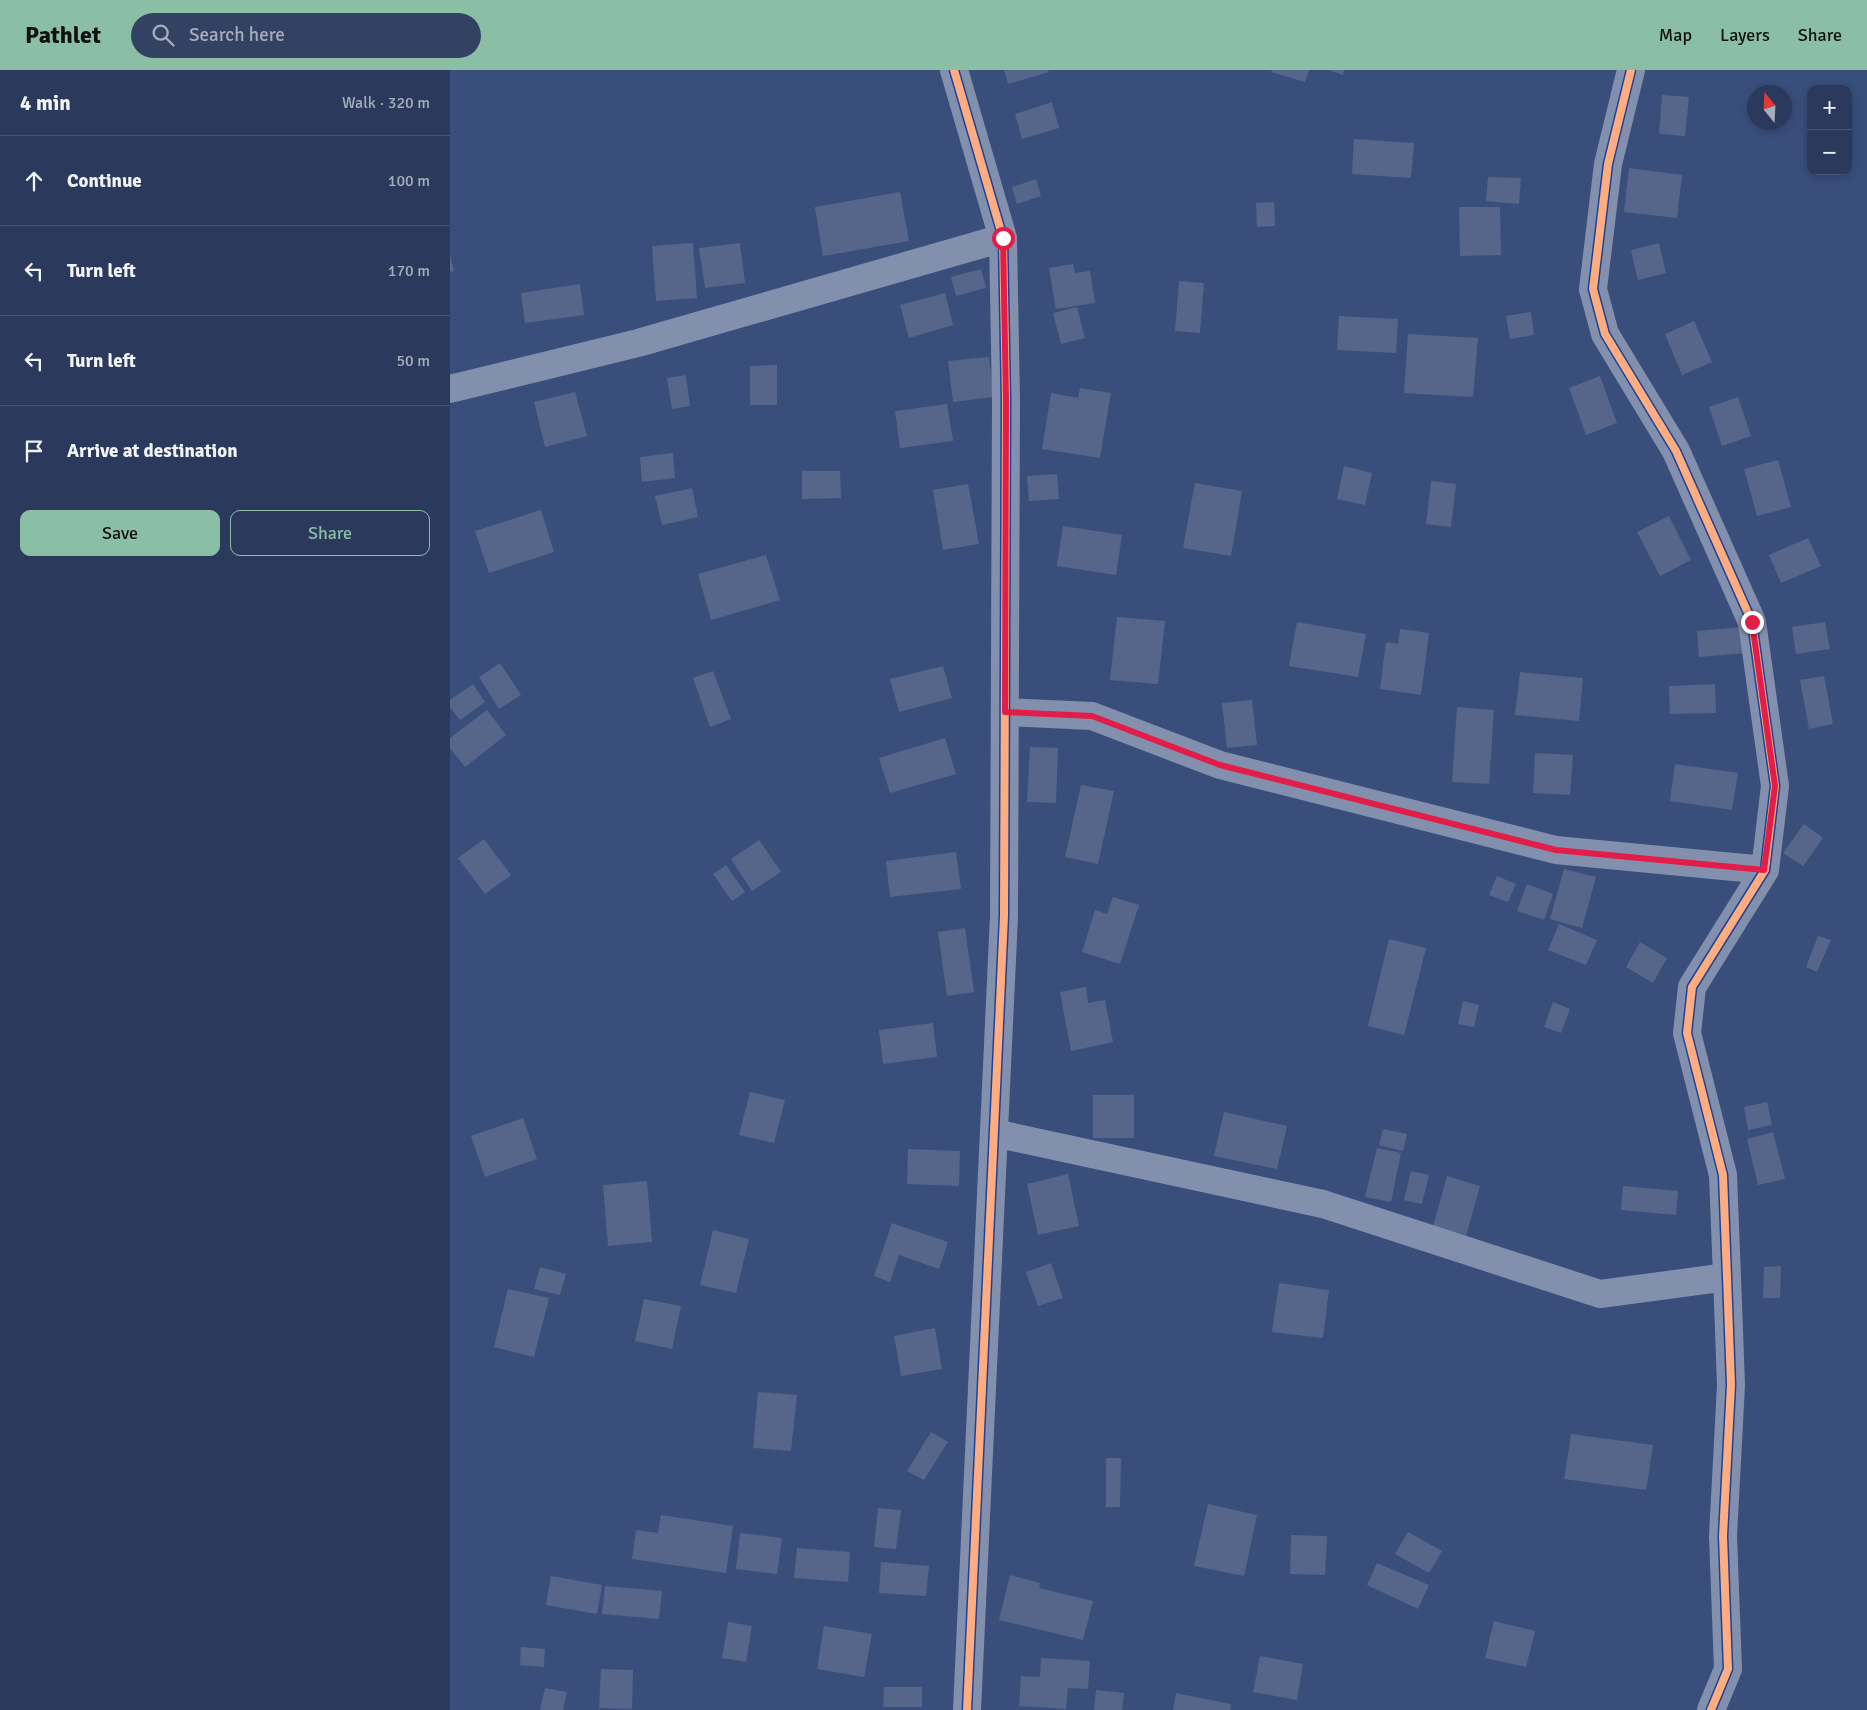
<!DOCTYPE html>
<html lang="en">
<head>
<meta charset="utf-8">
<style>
  body { margin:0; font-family:Signika,sans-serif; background:#334162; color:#f1f3f6 }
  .controls { position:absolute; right:15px; top:15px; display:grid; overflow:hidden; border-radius:10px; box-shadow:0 2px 8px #0003 }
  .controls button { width:45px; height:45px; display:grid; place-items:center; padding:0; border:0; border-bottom:1px solid #475472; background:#2b3a5c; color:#f1f3f6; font:25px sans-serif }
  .compass { position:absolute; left:1297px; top:15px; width:45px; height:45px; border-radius:50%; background:#2b3a5c; box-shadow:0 2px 8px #0003; rotate:342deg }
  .stop { position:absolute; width:15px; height:15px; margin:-11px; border:4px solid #e11d48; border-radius:50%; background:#fff }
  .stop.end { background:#e11d48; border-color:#fff; box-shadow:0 1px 5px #0008 }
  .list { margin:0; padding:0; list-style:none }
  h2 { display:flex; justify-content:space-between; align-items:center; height:65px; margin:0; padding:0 20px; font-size:21px }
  h2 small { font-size:16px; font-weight:400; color:#a6adbb }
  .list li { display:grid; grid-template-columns:32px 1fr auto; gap:15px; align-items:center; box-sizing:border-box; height:90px; padding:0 20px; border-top:1px solid #475472 }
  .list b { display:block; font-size:19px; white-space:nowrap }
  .list em { font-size:16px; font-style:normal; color:#a6adbb }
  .actions { display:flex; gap:10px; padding:15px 20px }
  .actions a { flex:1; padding:11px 0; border:1px solid #8abfa5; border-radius:10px; text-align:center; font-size:18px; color:#8abfa5 }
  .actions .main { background:#8abfa5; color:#111 }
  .icon { flex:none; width:28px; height:28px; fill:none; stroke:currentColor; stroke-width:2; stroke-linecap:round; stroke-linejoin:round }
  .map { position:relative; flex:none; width:1417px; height:1640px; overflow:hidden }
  header { display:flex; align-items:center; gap:30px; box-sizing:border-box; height:70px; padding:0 25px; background:#8abfa5; color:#111 }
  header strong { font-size:24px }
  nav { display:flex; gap:28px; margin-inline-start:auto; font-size:18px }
  .search { width:350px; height:45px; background:#334162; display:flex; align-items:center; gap:12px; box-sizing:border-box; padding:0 18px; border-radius:28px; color:#a6adbb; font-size:19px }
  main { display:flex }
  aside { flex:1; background:#2b3a5c }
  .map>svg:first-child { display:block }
  .building { fill:#56668a }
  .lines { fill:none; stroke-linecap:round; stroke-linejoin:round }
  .street { stroke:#8390ad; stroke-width:28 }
  .cycleway-casing { stroke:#1e4396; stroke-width:11 }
  .cycleway { stroke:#ffac80; stroke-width:8 }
  .route { stroke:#e11d48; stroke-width:6 }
</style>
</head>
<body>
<header>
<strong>Pathlet</strong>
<div class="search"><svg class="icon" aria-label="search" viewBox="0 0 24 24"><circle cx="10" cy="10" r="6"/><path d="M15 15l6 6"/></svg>Search here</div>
<nav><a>Map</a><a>Layers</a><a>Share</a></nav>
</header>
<main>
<aside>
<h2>4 min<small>Walk · 320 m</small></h2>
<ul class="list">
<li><svg class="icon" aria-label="ahead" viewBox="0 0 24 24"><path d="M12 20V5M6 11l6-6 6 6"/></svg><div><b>Continue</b></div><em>100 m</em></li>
<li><svg class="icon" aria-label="left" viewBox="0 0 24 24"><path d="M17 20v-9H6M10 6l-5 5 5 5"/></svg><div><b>Turn left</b></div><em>170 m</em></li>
<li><svg class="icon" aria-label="left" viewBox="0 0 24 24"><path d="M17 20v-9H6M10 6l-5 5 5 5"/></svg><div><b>Turn left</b></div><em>50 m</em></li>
<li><svg class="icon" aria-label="arrive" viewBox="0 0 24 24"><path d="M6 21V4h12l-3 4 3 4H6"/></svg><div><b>Arrive at destination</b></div></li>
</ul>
<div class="actions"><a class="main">Save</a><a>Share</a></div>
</aside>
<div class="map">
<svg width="1417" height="1640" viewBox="0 0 1417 1640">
  <rect width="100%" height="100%" fill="#394e7b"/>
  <path class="building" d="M554,0H598L599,2L558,14Z
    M822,0H859L855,12L821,2Z
    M879,0H894L893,5Z
    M1212,25L1239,27L1235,66L1209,64Z
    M602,32L609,58L572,69L565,44Z
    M904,69L964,73L961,108L902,104Z
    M1179,98L1232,105L1227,148L1174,142Z
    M1038,107L1071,108L1069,134L1036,131Z
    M586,109L591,126L567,134L562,117Z
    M450,122L459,171L373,186L365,137Z
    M824,132L825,156L807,157L806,133Z
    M1009,137H1050L1051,185L1010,186Z
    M243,173L247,228L206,231L202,176Z
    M290,173L295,213L255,218L249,178Z
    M1209,173L1216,203L1188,210L1181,180Z
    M0,184L4,201L0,202Z
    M623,194L625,203L640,201L645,233L606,239L599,198Z
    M531,199L536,218L506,226L501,207Z
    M729,211L754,213L750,263L725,261Z
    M130,214L134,245L75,253L71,223Z
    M495,223L503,255L459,268L450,235Z
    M627,237L635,268L611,274L603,243Z
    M1081,242L1084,265L1060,269L1056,246Z
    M889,246L948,249L946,283L887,280Z
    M1244,251L1262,292L1232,305L1215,264Z
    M958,264L1028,268L1023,327L954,323Z
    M539,287L544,327L503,332L498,291Z
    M327,295V335H300V296Z
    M236,305L240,336L222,339L217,308Z
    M1150,306L1167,353L1136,365L1119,318Z
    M630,318L661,323L650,388L592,379L601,323L628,328Z
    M125,322L137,366L95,377L84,332Z
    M1288,327L1301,366L1272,376L1259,337Z
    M497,334L503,371L450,378L445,341Z
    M223,383L225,408L192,412L190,387Z
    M1328,390L1341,437L1307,446L1294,399Z
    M894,396L922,403L915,435L887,429Z
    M352,401H390L391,428L352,429Z
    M607,404L609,429L579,431L577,406Z
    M981,411L1006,414L1001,457L976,454Z
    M745,413L792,421L781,486L733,478Z
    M518,414L529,474L493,480L483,420Z
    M242,418L248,447L212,455L205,426Z
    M91,440L104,482L39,503L25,461Z
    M1219,446L1241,490L1210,506L1187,462Z
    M613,456L672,465L666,505L607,496Z
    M1358,468L1371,496L1331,513L1319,485Z
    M316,485L330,530L261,550L248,504Z
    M667,547L715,551L708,614L660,610Z
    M847,552L916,564L908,607L839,596Z
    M1375,552L1380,579L1346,584L1342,557Z
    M1295,557L1297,583L1249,587L1247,561Z
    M950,559L979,563L971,625L930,619L936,572L948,574Z
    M50,593L71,625L49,639L29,607Z
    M493,596L502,628L449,642L440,609Z
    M263,601L281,649L260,657L243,608Z
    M1070,602L1133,608L1129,651L1065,645Z
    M1374,606L1383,654L1359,659L1350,610Z
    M23,614L35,632L10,650L0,637V630Z
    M1265,614L1266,643L1220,644L1219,616Z
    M802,630L807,675L777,678L772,633Z
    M1007,637L1044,640L1039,714L1002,712Z
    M37,640L56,665L15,697L0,678V668Z
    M495,668L506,704L440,723L429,688Z
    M580,677L608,678L606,733L577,732Z
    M1085,683L1123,685L1120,725L1083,723Z
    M1225,694L1288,703L1282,740L1220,731Z
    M631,715L664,721L648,794L615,787Z
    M1354,754L1373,768L1353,796L1333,783Z
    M34,769L61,805L35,824L8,788Z
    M309,770L331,802L302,821L281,789Z
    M506,782L511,819L440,827L436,791Z
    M276,795L295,822L282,831L263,804Z
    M1114,799L1146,807L1132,858L1100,849Z
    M1047,806L1066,814L1058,832L1039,825Z
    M1077,814L1103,824L1094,850L1067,841Z
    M663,827L689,835L670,894L632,882L645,840L657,844Z
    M1109,854L1147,870L1136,895L1098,880Z
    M515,858L524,922L497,926L488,862Z
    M1368,866L1381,870L1367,902L1356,897Z
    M939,869L976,878L954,965L918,956Z
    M1190,872L1217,888L1203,913L1176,897Z
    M636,917L638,933L655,930L663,972L621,981L610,922Z
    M1013,931L1029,935L1024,957L1008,954Z
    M1103,932L1120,939L1111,963L1094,957Z
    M483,953L487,987L433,994L429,960Z
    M300,1022L335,1030L324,1073L289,1065Z
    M643,1025H684V1068H643Z
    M1317,1032L1322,1055L1298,1060L1294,1037Z
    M774,1042L837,1056L827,1099L764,1086Z
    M73,1048L87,1089L35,1107L21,1066Z
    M933,1059L957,1064L953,1081L929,1075Z
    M1323,1062L1335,1109L1308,1115L1297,1069Z
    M927,1078L951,1083L941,1132L915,1127Z
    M458,1079L510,1081L509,1116L457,1114Z
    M961,1101L979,1105L972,1134L954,1130Z
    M618,1104L629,1156L588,1165L577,1114Z
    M997,1106L1030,1116L1016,1166L983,1156Z
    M197,1111L202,1172L158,1176L153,1115Z
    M1173,1116L1228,1121L1226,1145L1171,1140Z
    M442,1153L498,1172L489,1199L449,1185L440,1212L424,1206Z
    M263,1160L299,1169L286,1223L250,1215Z
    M601,1193L613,1228L588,1236L576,1202Z
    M1331,1196L1330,1228H1313L1314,1197Z
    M90,1197L116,1204L110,1225L84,1219Z
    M829,1213L879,1220L873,1268L822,1262Z
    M58,1219L99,1228L84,1287L44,1277Z
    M194,1229L231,1236L222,1279L185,1271Z
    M485,1258L492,1299L451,1306L444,1266Z
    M308,1322L347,1325L341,1381L303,1378Z
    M481,1362L498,1372L474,1410L457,1401Z
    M1121,1364L1203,1375L1196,1420L1114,1409Z
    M656,1388H671L670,1437H656Z
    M758,1434L807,1445L794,1506L744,1496Z
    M428,1438L451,1440L446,1479L424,1477Z
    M211,1445L283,1456L276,1503L182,1489L186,1460L208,1463Z
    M958,1462L992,1481L979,1503L945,1484Z
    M290,1463L332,1468L327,1504L286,1499Z
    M841,1465L877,1466L875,1505L840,1504Z
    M347,1478L400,1482L398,1512L344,1508Z
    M431,1492L479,1496L476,1526L429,1523Z
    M927,1493L979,1515L968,1539L917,1515Z
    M560,1505L590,1513L589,1518L643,1531L633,1570L549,1550Z
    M101,1506L152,1515L147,1544L96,1535Z
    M155,1516L212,1521L209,1549L152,1544Z
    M1044,1551L1085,1561L1076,1597L1035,1588Z
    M278,1552L302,1556L296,1592L272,1588Z
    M374,1556L422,1564L414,1607L367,1599Z
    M71,1577L95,1579L94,1597L70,1595Z
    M810,1586L853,1594L847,1630L803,1622Z
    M591,1588L640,1591L638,1619L618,1618L616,1639L569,1636L571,1606L590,1607Z
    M151,1599L183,1600L182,1639L149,1638Z
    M434,1617H472V1637H433Z
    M95,1618L117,1622L113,1640H90Z
    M646,1620L674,1623L672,1640H644Z
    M726,1623L781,1634L780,1640H723Z"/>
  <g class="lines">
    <path class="street" d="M504,0L553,168L556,331L554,846L517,1640
      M1181,0L1158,94L1143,219L1155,264L1226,381L1302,552L1325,716L1315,800L1242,917L1237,963L1273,1105L1277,1207L1281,1315L1273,1466L1278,1599L1261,1640
      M0,319L188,273L553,168
      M555,642L642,646L770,695L1106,780L1315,800
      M544,1063L873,1134L1150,1224L1277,1207"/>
    <g class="cycleway-casing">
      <path id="cycleway" d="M504,0L553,168L556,331L554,846L517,1640
        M1181,0L1158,94L1143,219L1155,264L1226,381L1302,552L1325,716L1315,800L1242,917L1237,963L1273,1105L1277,1207L1281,1315L1273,1466L1278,1599L1261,1640"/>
    </g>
    <use href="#cycleway" class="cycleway"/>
  </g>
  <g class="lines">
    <path class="route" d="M553,168L556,331L555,642L642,646L770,695L1106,780L1314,800L1325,716L1302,552"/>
  </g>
</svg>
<div class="controls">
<button>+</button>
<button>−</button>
</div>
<svg class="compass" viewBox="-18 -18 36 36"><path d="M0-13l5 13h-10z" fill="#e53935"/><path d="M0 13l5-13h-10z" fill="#a6adbb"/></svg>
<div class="stop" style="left:553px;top:168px"></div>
<div class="stop end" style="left:1302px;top:552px"></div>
</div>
</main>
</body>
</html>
